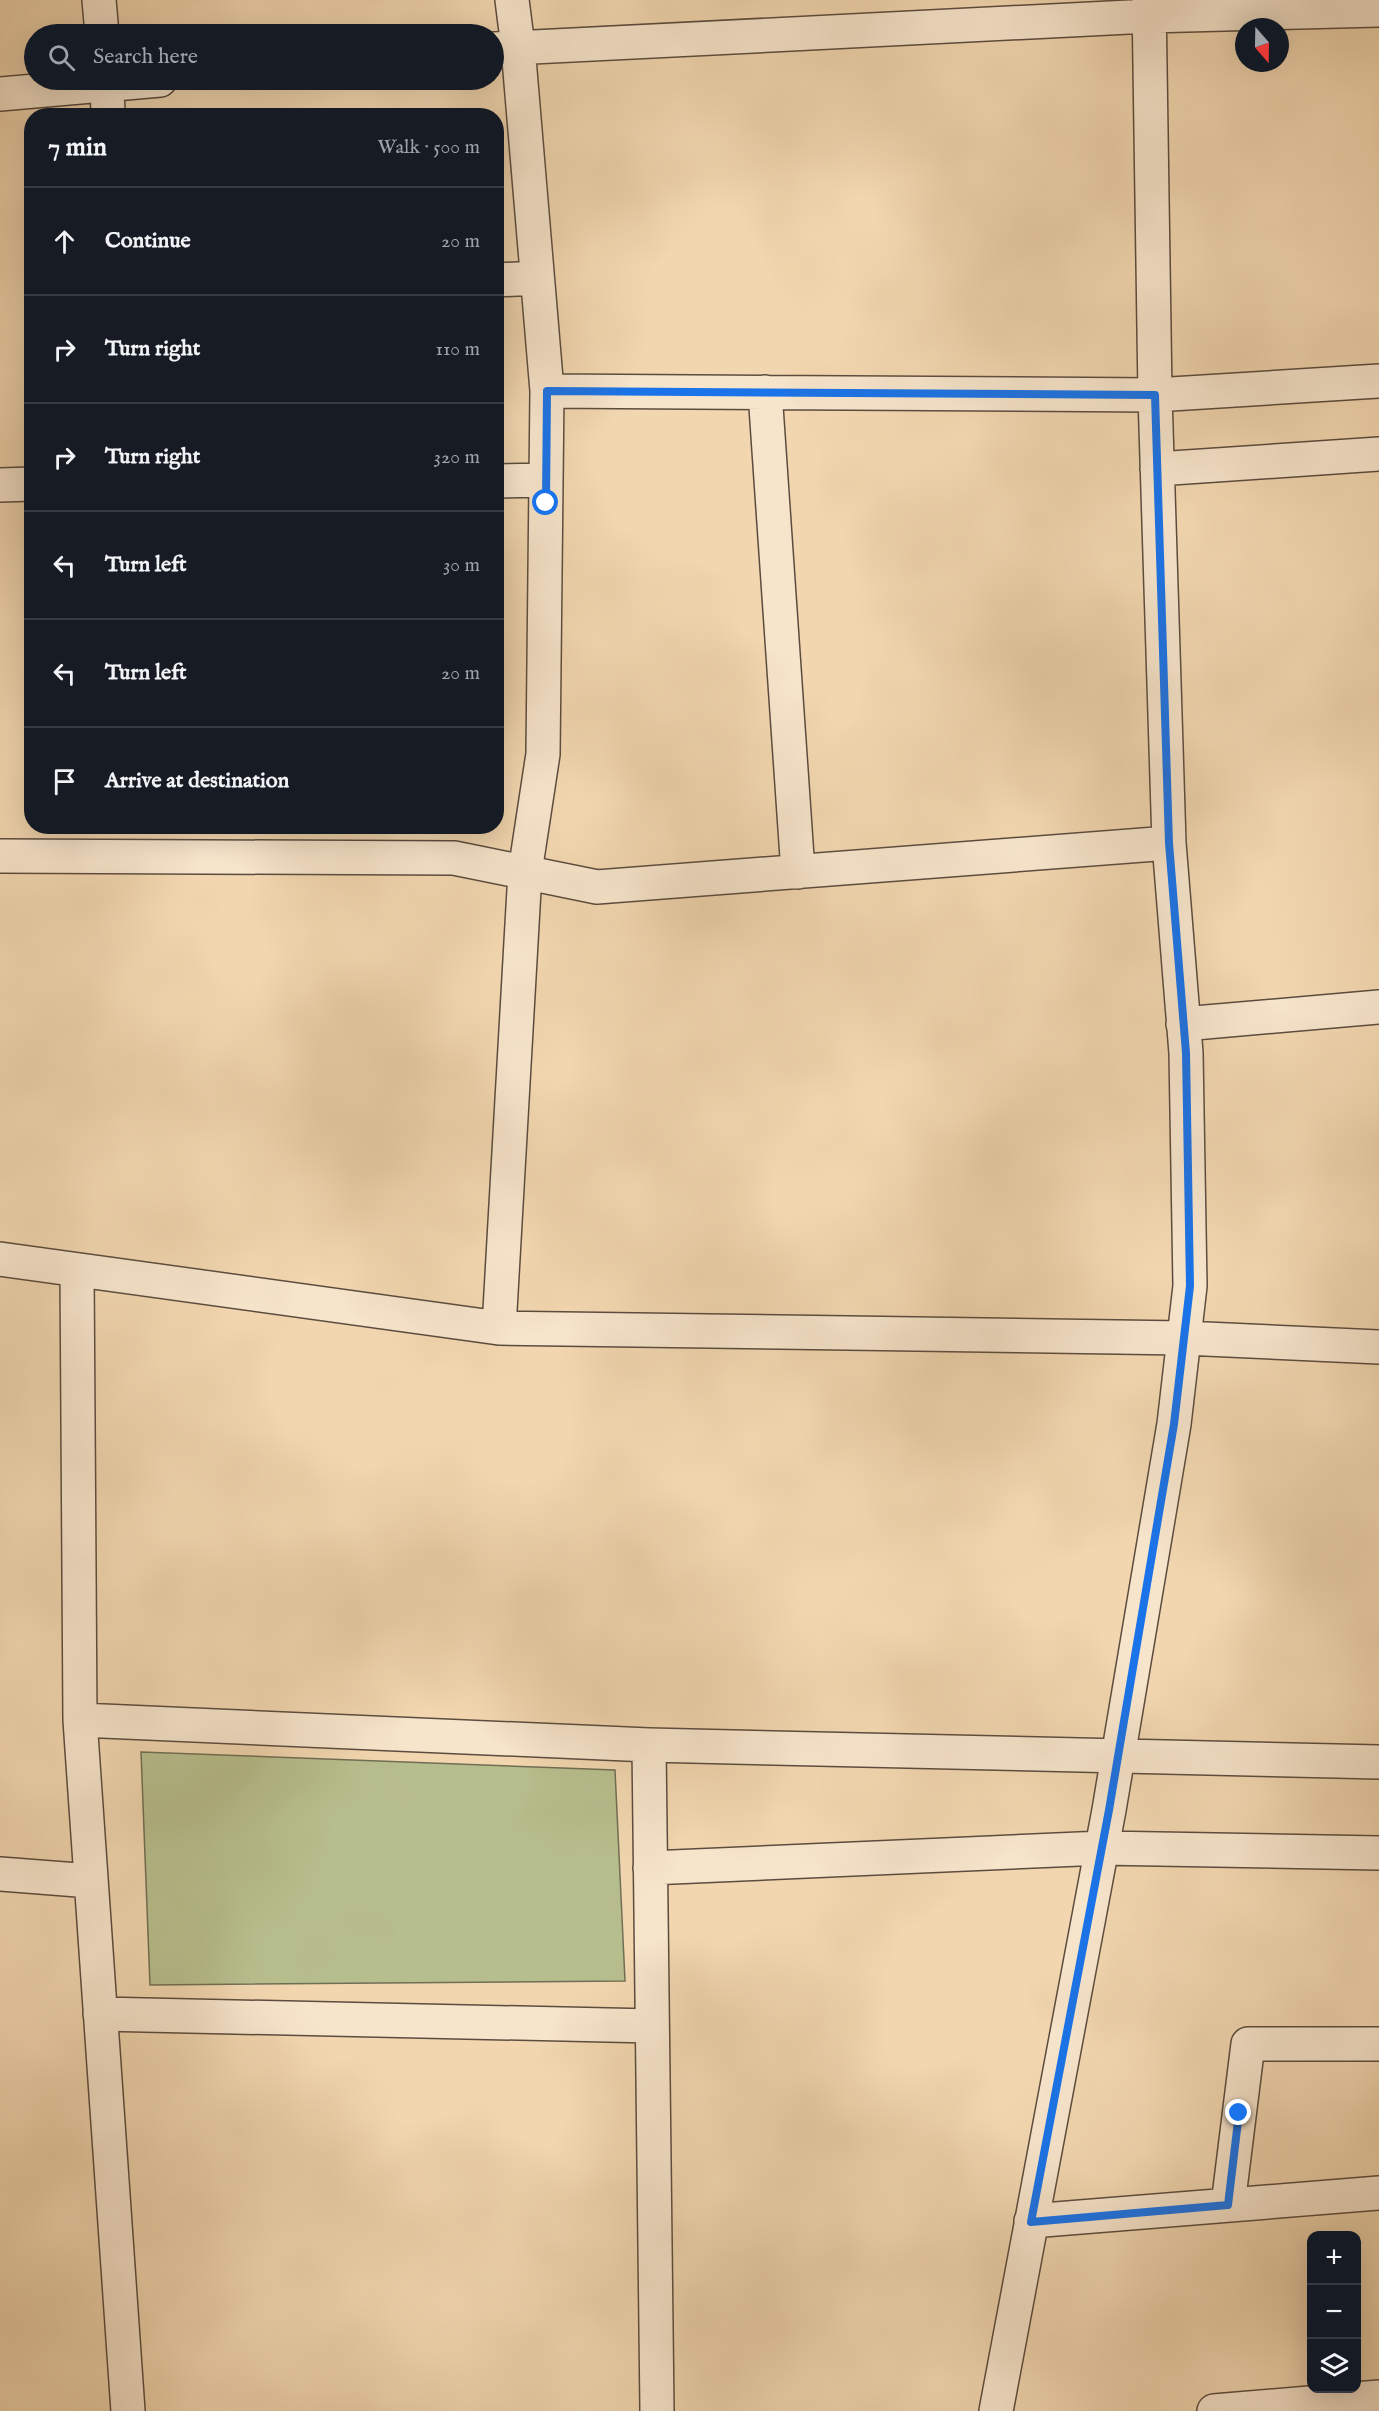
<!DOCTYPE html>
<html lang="en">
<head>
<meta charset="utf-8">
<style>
  body { margin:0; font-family:"IM FELL English",serif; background:#20242c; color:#f1f3f6 }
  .controls { position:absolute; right:18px; bottom:18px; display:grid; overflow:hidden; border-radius:12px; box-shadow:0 6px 24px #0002 }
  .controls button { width:54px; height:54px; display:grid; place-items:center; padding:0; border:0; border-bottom:2px solid #363941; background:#171b24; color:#f1f3f6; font:30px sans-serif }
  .compass { position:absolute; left:1235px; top:18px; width:54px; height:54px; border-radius:50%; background:#171b24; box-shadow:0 6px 24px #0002; rotate:160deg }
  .stop { position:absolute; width:18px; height:18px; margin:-14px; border:4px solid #1a73e8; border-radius:50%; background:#fff }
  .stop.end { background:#1a73e8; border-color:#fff; box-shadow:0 2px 6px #0008 }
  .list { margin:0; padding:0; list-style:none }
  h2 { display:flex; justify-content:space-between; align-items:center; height:78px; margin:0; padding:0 24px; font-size:26px }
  h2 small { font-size:20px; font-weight:400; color:#9ea1a6 }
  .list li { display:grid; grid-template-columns:39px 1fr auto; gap:18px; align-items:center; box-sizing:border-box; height:108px; padding:0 24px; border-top:2px solid #363941 }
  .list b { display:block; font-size:22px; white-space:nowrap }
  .list em { font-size:20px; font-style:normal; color:#9ea1a6 }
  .icon { flex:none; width:33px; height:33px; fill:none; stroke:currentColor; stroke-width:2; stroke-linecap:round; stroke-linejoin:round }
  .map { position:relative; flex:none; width:1379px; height:2411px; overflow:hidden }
  .search { position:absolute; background:#171b24; box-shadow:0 6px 24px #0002; left:24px; top:24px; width:480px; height:66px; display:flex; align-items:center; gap:15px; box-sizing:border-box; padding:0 21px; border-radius:33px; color:#9ea1a6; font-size:22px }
  .panel { position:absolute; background:#171b24; box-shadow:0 6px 24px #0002; left:24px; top:108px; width:480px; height:726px; border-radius:24px }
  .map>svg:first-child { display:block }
  .green { fill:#b7be8d; stroke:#706e54; stroke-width:1.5 }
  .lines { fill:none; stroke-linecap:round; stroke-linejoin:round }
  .minor-casing { stroke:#5c4c3f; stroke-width:36 }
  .minor { stroke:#f6e4cb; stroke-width:33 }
  .route { stroke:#1a73e8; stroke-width:8 }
</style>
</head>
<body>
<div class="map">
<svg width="1379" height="2411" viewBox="0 0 1379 2411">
  <rect width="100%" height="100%" fill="#f1d6af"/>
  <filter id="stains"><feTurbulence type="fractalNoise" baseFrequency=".00333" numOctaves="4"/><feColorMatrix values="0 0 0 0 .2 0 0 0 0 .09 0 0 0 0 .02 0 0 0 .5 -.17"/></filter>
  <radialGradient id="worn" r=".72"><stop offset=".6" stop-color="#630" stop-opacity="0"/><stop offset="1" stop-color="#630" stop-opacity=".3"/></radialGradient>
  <path class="green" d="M141,1752L615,1770L625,1981L150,1985Z"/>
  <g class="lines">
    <g class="minor-casing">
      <path id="minor" d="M99,0L102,34
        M494,49L1149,16L1379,10
        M107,80L108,116
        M0,94L160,80
        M496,280L537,278
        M547,391L1155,395L1379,381
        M765,392L798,872
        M1157,469L1379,454
        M496,481L546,480
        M0,485L32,484
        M0,856L454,858L597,887L1169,843
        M1183,1024L1379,1007
        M0,1259L499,1328L1184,1338L1379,1347
        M77,1271L80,1720L128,2411
        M499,1328L525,872L543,754L547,391L518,47L512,0
        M80,1720L649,1745L1379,1762
        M649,1745L657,2411
        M650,1868L1102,1848L1379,1853
        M0,1874L91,1881
        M100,2014L652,2026
        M1228,2205L1248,2044H1379
        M1031,2221L1379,2193
        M996,2411L1109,1810L1174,1424L1190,1286L1186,1053L1169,843L1155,395L1149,0
        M1214,2411L1379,2397"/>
    </g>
    <use href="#minor" class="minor"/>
  </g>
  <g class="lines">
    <path class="route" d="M546,503L547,391L1155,395L1169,843L1186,1053L1190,1286L1174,1424L1109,1810L1031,2222L1228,2205L1239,2113"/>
  </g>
  <rect width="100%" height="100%" filter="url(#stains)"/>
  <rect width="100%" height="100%" fill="url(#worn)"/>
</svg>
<div class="controls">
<button>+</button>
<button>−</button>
<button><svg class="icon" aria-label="layers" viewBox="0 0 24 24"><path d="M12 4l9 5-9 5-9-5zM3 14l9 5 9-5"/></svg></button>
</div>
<svg class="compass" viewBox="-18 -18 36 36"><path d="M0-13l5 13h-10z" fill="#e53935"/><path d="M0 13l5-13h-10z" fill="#9ea1a6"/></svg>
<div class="stop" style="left:546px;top:503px"></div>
<div class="stop end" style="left:1239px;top:2113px"></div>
<div class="search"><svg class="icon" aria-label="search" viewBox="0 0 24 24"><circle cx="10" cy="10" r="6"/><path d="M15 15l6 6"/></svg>Search here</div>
<section class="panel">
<h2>7 min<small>Walk · 500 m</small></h2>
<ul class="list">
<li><svg class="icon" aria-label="ahead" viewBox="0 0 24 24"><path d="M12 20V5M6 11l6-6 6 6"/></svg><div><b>Continue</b></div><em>20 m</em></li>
<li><svg class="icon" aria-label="right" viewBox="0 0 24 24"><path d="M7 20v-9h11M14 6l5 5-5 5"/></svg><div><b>Turn right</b></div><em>110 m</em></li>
<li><svg class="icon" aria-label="right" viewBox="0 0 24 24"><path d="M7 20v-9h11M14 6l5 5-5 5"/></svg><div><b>Turn right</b></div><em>320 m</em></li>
<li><svg class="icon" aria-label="left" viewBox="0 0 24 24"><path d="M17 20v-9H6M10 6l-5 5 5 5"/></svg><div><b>Turn left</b></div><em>30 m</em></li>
<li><svg class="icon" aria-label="left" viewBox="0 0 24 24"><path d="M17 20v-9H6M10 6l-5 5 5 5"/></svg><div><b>Turn left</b></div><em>20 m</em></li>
<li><svg class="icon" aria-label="arrive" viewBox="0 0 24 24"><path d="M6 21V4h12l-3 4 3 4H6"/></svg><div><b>Arrive at destination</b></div></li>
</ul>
</section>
</div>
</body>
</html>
